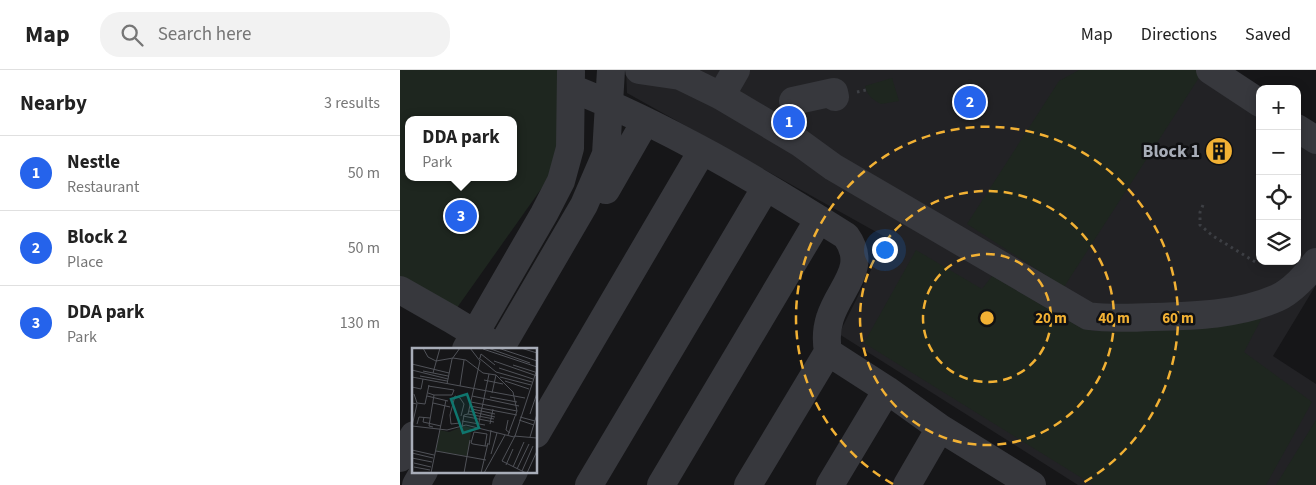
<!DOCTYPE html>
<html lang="en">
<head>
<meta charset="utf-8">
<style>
  body { margin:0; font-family:"Source Sans 3",sans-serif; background:#f2f2f2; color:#222 }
  .controls { position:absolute; right:15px; top:15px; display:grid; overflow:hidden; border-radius:10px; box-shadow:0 2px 12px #0003 }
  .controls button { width:45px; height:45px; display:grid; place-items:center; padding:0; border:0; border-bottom:1px solid #e0e0e0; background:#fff; color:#222; font:25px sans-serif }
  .you { position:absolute; left:484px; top:179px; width:18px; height:18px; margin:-12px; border:4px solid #fff; border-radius:50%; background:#1a73e8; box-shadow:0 0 0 8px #1a73e833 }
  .badge { display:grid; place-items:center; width:32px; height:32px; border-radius:50%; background:#2563eb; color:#fff; font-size:16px; font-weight:700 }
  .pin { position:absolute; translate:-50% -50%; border:2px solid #fff; box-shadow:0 1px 5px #0006 }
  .popup { position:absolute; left:5px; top:46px; width:112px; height:65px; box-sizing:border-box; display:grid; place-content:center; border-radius:10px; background:#fff; filter:drop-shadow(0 1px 4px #0005); font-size:16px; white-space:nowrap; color:#767676 }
  .popup b { font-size:19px; color:#222 }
  .popup::after { content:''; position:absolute; left:50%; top:100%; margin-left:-10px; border:10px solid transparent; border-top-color:#fff }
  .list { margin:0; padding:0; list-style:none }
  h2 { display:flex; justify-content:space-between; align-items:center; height:65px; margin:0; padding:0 20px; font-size:21px }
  h2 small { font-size:16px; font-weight:400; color:#767676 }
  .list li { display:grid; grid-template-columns:32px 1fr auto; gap:15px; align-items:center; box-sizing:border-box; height:75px; padding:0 20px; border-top:1px solid #e0e0e0 }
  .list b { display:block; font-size:19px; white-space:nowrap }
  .list p { margin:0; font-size:16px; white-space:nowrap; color:#767676 }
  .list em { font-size:16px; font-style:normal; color:#767676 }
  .icon { flex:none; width:28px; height:28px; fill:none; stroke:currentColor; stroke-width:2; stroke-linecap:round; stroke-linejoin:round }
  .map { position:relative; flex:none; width:916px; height:415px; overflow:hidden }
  header { display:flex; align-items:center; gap:30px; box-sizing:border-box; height:70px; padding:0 25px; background:#fff; border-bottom:1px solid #e0e0e0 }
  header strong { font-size:24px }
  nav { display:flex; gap:28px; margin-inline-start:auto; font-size:18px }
  .search { width:350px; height:45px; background:#f2f2f2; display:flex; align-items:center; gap:12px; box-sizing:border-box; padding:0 18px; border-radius:20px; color:#767676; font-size:19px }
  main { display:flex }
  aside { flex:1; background:#fff }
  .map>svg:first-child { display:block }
  .built { fill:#222225 }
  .green { fill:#1e261f; fill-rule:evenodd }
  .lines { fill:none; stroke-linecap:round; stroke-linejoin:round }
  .path { stroke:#3d3f44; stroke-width:3; stroke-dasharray:2.5 4; stroke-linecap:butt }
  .minor { stroke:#37383d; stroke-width:28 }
  .ring { fill:none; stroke:#f2b134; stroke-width:2.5; stroke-dasharray:9 6 }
  .labels { text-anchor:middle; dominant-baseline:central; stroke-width:5; stroke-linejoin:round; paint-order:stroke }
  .poi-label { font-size:18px; font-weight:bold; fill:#a8adb8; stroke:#111113; text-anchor:end }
  .inset-road { fill:none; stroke:#505258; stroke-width:1 }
  .view { fill:#0f766e; fill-opacity:0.15; stroke:#0f766e; stroke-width:2.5 }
  .inset-edge { fill:none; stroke:#a8adb8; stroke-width:2.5 }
  .centre { fill:#f2b134; stroke:#111113; stroke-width:2.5 }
  .ring-label { font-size:15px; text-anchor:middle; font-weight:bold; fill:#f2b134; stroke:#111113; stroke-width:5; stroke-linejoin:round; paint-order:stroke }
</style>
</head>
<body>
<header>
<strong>Map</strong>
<div class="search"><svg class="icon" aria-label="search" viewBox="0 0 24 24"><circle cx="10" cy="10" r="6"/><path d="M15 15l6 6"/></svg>Search here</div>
<nav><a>Map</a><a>Directions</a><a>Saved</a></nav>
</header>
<main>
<aside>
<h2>Nearby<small>3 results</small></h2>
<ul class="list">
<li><span class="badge">1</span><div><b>Nestle</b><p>Restaurant</p></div><em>50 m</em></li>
<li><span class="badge">2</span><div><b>Block 2</b><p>Place</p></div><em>50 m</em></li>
<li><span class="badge">3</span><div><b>DDA park</b><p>Park</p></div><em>130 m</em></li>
</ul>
</aside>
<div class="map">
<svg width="916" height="415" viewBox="0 0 916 415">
  <rect width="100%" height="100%" fill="#161618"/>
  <path class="built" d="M226,0H831L860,19V191H897V43L916,56V215L873,286L916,314V351L878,415H678L439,264L487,168L227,23Z"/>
  <path class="green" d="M0,0H167L170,78L54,242L0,214ZM8,50H114V107H8Z
    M679,0H798L802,3L664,217L567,154L659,11Z
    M492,8L499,31L481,34C473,30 467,25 465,16Z
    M516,180L582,219L592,206L679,257L694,261L749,259L866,240L844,282L912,332L866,415H693L464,273Z
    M916,350V415H876Z"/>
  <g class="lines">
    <path class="path" d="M457,22L466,20
      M803,135L800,142V155L813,166L857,193"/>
    <path class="minor" d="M239,0L280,6L321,26L400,73L433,97L688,246C709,249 732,248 753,247C795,246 838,245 877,228C891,222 908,204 916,192
      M810,0L860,33
      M171,18C267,56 359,111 446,166C469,198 439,218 430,248C426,260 426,270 428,282L487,320L540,358L632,415
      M321,26L336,0
      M393,31L434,22L435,27
      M897,58L916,70
      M206,120L245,52
      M0,220L51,249L89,272
      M66,279L144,144L161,111L170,78L171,2
      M100,279L184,135L206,84L211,0
      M136,364L302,81
      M0,388L14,365
      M16,415L24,401
      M106,415L114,401
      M189,415L366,117
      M261,415L419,149
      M348,415L428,282
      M430,415L487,320
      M507,415L540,358"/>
  </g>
  <g class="ring">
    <circle cx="587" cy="248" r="64"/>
    <circle cx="587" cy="248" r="127"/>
    <path d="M493 414A191 191 0 1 1 681 414"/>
  </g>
  <defs>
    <g id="building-disc" transform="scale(1.4375)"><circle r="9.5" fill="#f2b134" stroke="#111113"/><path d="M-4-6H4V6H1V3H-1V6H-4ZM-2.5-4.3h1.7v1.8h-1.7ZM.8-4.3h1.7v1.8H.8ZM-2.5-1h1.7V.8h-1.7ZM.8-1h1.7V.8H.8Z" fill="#111"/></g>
  </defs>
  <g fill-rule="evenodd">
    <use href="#building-disc" x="819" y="81"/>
  </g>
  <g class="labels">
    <g class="poi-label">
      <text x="800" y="81">Block 1</text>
    </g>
  </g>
  <g transform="translate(12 278)">
    <rect width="125" height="125" fill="#161618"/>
    <path d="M52,78L60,80L55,108L24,103L28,82L37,84Z" fill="#1e261f"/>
    <path class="inset-road" d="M11,0L16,9L24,13L41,10M76,0L118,15M86,0L125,13M109,0L125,5M71,1L125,19M41,10L54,12L71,25L84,27L101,44L105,63L96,87M67,10L84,24L120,34M68,10L69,6L83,17M82,13L125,28M0,16L37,25M101,17L123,24M87,20L121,31M0,22L36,31M11,23L36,28M21,25L28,0M8,28L35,33M0,29L113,50M88,29L119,37M72,32L91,36M93,33L117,41M35,36L40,11L48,0M16,38L42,42L40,47H22M48,38L52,12M0,39L9,41L11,31M16,45L22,47L17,78L21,79M80,45L84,27M2,46L5,55L13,56L17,37M15,48L36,53M60,48L107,58M78,49L105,54M59,54L105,63M0,55L5,56L0,78M21,55L38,59M58,58L105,67M60,61L83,66M57,63L83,69M56,66L82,71M118,66L125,45M38,67L43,48L48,50L52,56L49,68M38,67L39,76L48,75M51,68L82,74M12,69L11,74L29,78M108,69L123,73M96,72L94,82L98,85M107,72L122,77M50,73L73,77M5,76L7,69L18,70M78,76L81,61M0,78L35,82L54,77L102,89M50,79L52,67L56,66L68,13L58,0M66,79L77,26M102,88L125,90M118,89L125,66M77,97L79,82M73,98L75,86L62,84L59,95L61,96L73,98H75M0,102L22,107M24,103L74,112M0,105L21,110M79,106L85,85M0,110L20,114M2,115L19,119M94,117L101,101M2,119L18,122M101,119L112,94M105,121L117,96M110,123L121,98M19,125L34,52M52,125L58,92M69,125L76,95M72,125L93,87M114,125L90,113L103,88L125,21M115,125L125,103"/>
    <path class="view" d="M55,46L67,80L51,85L39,51Z"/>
    <rect width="125" height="125" class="inset-edge"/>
  </g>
  <circle cx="587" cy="248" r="8" class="centre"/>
  <g class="ring-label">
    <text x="651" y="253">20 m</text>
    <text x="714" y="253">40 m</text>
    <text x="778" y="253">60 m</text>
  </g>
</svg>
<div class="controls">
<button>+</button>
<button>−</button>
<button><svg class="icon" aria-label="locate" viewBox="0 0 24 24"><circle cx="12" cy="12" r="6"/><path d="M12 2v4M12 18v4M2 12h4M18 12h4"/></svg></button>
<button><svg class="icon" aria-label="layers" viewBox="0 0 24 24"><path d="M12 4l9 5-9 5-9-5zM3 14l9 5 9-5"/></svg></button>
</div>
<div class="you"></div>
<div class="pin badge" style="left:389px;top:52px">1</div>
<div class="pin badge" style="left:570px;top:32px">2</div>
<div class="pin badge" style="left:61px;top:146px">3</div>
<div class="popup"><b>DDA park</b>Park</div>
</div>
</main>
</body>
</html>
